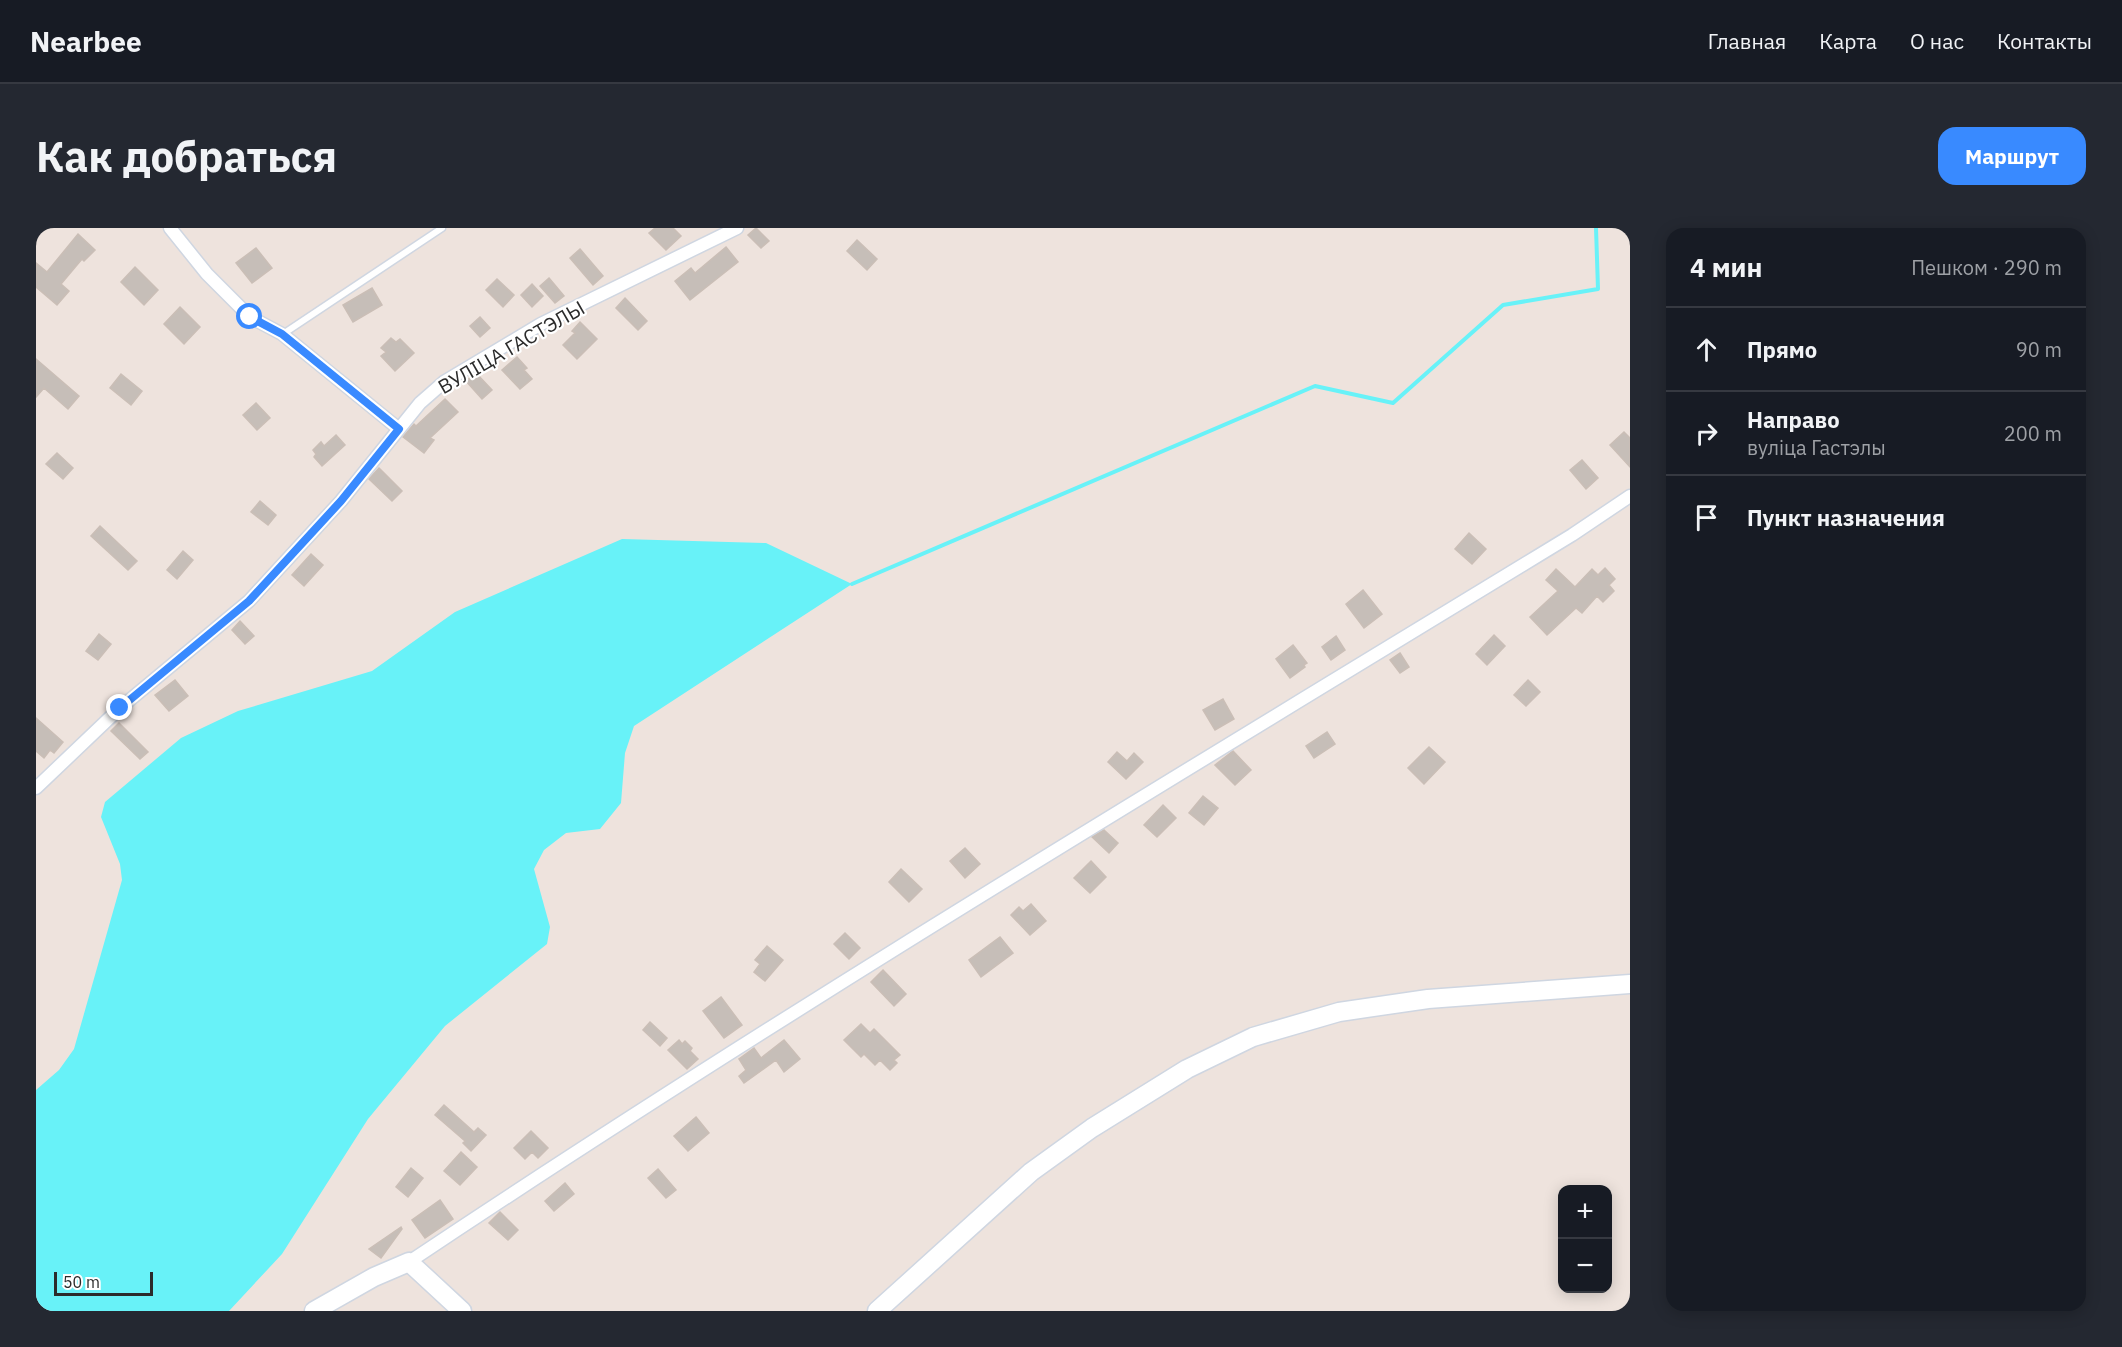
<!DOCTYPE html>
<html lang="ru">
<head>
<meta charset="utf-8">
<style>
  body { margin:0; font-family:"IBM Plex Sans",sans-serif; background:#242831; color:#f1f3f6 }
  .controls { position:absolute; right:18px; bottom:18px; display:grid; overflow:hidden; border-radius:12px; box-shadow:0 3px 15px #0003 }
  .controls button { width:54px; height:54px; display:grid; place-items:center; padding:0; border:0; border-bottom:2px solid #363941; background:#171b24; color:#f1f3f6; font:30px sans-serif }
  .scale { position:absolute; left:18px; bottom:15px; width:99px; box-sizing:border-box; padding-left:6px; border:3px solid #2b2b2b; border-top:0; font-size:16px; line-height:21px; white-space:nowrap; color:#2b2b2b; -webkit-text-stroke:4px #fff; paint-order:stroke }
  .stop { position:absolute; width:18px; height:18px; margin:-14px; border:4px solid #398aff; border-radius:50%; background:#fff }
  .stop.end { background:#398aff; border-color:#fff; box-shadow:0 2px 6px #0008 }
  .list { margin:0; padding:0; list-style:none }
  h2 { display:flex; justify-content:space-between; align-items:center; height:78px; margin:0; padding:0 24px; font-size:26px }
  h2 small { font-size:20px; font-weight:400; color:#9ea1a6 }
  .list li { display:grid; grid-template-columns:39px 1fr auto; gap:18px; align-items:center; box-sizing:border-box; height:84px; padding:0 24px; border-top:2px solid #363941 }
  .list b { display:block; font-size:22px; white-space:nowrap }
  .list p { margin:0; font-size:20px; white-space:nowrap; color:#9ea1a6 }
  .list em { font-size:20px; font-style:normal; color:#9ea1a6 }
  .icon { flex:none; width:33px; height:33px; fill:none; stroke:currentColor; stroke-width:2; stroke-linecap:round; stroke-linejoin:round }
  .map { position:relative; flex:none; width:1594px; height:1083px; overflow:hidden; border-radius:18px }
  header { display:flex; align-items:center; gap:36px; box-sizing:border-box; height:84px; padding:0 30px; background:#171b24; border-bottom:2px solid #363941 }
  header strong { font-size:28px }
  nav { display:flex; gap:33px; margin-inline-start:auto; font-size:21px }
  .intro { display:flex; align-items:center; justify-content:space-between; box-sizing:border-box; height:144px; padding:0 36px }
  h1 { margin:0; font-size:42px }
  .button { padding:15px 27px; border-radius:18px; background:#398aff; color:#fff; font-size:21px; font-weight:700 }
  main { display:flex; gap:36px; padding:0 36px }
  aside { flex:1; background:#171b24; border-radius:18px; box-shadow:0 3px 15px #0003 }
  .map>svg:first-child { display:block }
  .water { fill:#68f2f8 }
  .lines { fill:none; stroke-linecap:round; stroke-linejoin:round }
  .stream { stroke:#68f2f8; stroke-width:4 }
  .building { fill:#c6beb8; stroke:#cabeb6; stroke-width:1.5 }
  .lane-casing { stroke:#cfd6e1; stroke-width:9 }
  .street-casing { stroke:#cfd6e1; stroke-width:15 }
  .secondary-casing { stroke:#cfd6e1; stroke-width:21 }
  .lane { stroke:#fff; stroke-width:6 }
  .street { stroke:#fff; stroke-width:12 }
  .secondary { stroke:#fff; stroke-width:18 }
  .route { stroke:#398aff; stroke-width:8 }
  .labels { text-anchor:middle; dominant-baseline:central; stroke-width:4.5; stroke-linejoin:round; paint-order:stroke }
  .street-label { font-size:20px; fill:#2b2b2b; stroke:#fff }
</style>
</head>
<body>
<header>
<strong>Nearbee</strong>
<nav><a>Главная</a><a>Карта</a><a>О нас</a><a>Контакты</a></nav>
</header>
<div class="intro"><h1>Как добраться</h1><a class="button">Маршрут</a></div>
<main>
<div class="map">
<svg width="1594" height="1083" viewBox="0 0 1594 1083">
  <rect width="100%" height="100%" fill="#eee3dd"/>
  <path class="water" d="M586,311L730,315L816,356L598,498L589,525L585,575L564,601L530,605L508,622L498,641L514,699L511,716L409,798L332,891L246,1026L193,1083H0V862L23,842L38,821L86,652L84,636L65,589L69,574L145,510L202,483L336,443L419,384Z"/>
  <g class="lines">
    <path class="stream" d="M816,356L1279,158L1357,175L1467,77L1562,61L1560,0"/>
  </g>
  <path class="building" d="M619,0H637L645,8L630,22L613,5Z
    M720,0L733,13L725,20L712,7Z
    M42,6L59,22L48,33L46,31L25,56L33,63L21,77L0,59V35L11,44Z
    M821,12L841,31L831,42L811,23Z
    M690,19L702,34L654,72L639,53L655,40L659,45Z
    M220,20L236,40L216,55L200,35Z
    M544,21L567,48L557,57L534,30Z
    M99,39L122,62L108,77L85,54Z
    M513,50L528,68L519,75L504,58Z
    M461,51L478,67L467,79L450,62Z
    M496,56L507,68L496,79L485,67Z
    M336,60L346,77L317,94L307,77Z
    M589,70L611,93L602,102L580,80Z
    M144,79L164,99L148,116L128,96Z
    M444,89L454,100L444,109L434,98Z
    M544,94L561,111L541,131L527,117L539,105L536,103Z
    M355,110L360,114L364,111L378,125L359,143L345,128L350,124L345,120Z
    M481,129L491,140L488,142L496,151L484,161L466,142Z
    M0,131L43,168L32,181L8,160L0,169Z
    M440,145L456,162L446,171L430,153Z
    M85,146L106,163L95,177L74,160Z
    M409,171L422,184L394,210L398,212L388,225L367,209L378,196L380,198Z
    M220,175L234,190L221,202L207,187Z
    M1588,204L1594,210V239L1574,217Z
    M300,207L309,217L286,238L278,229L280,226L277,222L285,214L288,218Z
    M21,225L37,240L27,251L10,236Z
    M1546,232L1562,250L1550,261L1534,242Z
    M343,240L366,263L356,273L333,251Z
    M224,273L240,287L232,297L215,284Z
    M64,298L101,333L92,342L55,308Z
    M1433,305L1450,321L1436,336L1419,321Z
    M147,323L157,332L141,351L131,342Z
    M275,326L287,337L268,358L256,347Z
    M1569,340L1579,351L1573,357L1578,363L1567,374L1561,368L1546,385L1540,380L1511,407L1494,389L1522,363L1510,352L1520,341L1539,359L1556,341L1562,347Z
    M1327,362L1346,386L1328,400L1310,376Z
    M204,393L218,408L209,416L196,402Z
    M63,406L75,416L62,432L50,423Z
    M1458,407L1469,418L1451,437L1440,426Z
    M1300,408L1309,422L1295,432L1286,419Z
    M1257,417L1271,435L1268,437L1269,439L1254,450L1240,431Z
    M1364,425L1373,439L1364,445L1354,432Z
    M139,452L152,468L133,483L119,467Z
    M1492,452L1504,464L1490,478L1478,467Z
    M1187,471L1198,491L1179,502L1167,482Z
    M0,490L27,514L18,525L14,522L8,530L0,523Z
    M83,495L112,524L104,531L75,503Z
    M1291,504L1299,516L1278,530L1270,518Z
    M1393,519L1409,534L1388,556L1372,540Z
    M1197,523L1215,542L1199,557L1179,537Z
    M1081,524L1091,533L1098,525L1107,534L1090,551L1072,534Z
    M1167,568L1182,580L1168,597L1153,585Z
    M1127,577L1140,590L1121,609L1108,597Z
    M1068,602L1082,615L1073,625L1056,609Z
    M929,620L944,636L929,650L914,633Z
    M1055,633L1070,649L1054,665L1038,650Z
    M865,641L886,661L873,674L853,654Z
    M995,676L1010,693L994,707L975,687L983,679L987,683Z
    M809,705L824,720L813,731L798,716Z
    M964,709L977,725L945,749L933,732Z
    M731,718L747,732L729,753L718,744L724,736L719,732Z
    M847,742L870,766L858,778L835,754Z
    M685,769L706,797L688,810L667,783Z
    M614,794L631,810L624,818L607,802Z
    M825,796L834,805L838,801L864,827L858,832L861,835L854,842L844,832L839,837L828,826L825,829L808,812Z
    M643,812L646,816L649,813L656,820L654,823L662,831L651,841L632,822Z
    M748,812L764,831L748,844L740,832L708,855L703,848L710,842L703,831L718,820L725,830Z
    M408,877L438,904L442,900L450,907L435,923L427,915L429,913L399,887Z
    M660,889L673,905L652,923L638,908Z
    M495,903L512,920L502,930L496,924L489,931L478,920Z
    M425,924L441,939L424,957L408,943Z
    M375,940L387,950L372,969L360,959Z
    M622,941L640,962L630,970L612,950Z
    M529,955L538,966L518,983L509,973Z
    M404,972L417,991L389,1010L376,992Z
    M464,984L482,1002L472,1012L453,995Z
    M365,999L366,1001L345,1030L333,1021Z"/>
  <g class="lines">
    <g class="lane-casing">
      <path id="lane" d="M247,106L406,0"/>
    </g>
    <g class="street-casing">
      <path id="street" d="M134,0L171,46L214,89L246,106L363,201
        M0,560L84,480L213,373L305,273L384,175L408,154L505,96L701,0
        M373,1034C753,780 1146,545 1536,307L1594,268"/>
    </g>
    <g class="secondary-casing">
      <path id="secondary" d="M278,1083L338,1049L373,1034L426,1083
        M841,1083L995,944L1056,900L1151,841L1217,809L1303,784L1392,771L1594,756"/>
    </g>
    <use href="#lane" class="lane"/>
    <use href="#street" class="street"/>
    <use href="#secondary" class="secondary"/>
  </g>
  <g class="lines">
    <path class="route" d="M84,480L213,373L305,273L363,201L246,106L214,89"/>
  </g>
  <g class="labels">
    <g class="street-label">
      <text transform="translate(475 119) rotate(-30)">ВУЛІЦА ГАСТЭЛЫ</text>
    </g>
  </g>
</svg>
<div class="controls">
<button>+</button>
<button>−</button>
</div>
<div class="scale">50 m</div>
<div class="stop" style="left:214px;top:89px"></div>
<div class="stop end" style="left:84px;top:480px"></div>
</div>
<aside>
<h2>4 мин<small>Пешком · 290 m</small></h2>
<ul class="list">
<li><svg class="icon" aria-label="ahead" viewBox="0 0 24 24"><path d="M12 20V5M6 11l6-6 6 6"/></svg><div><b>Прямо</b></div><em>90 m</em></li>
<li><svg class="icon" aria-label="right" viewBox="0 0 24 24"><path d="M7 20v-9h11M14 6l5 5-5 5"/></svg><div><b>Направо</b><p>вуліца Гастэлы</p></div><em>200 m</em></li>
<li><svg class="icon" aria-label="arrive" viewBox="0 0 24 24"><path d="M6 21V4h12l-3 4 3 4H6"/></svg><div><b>Пункт назначения</b></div></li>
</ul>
</aside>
</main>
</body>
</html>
